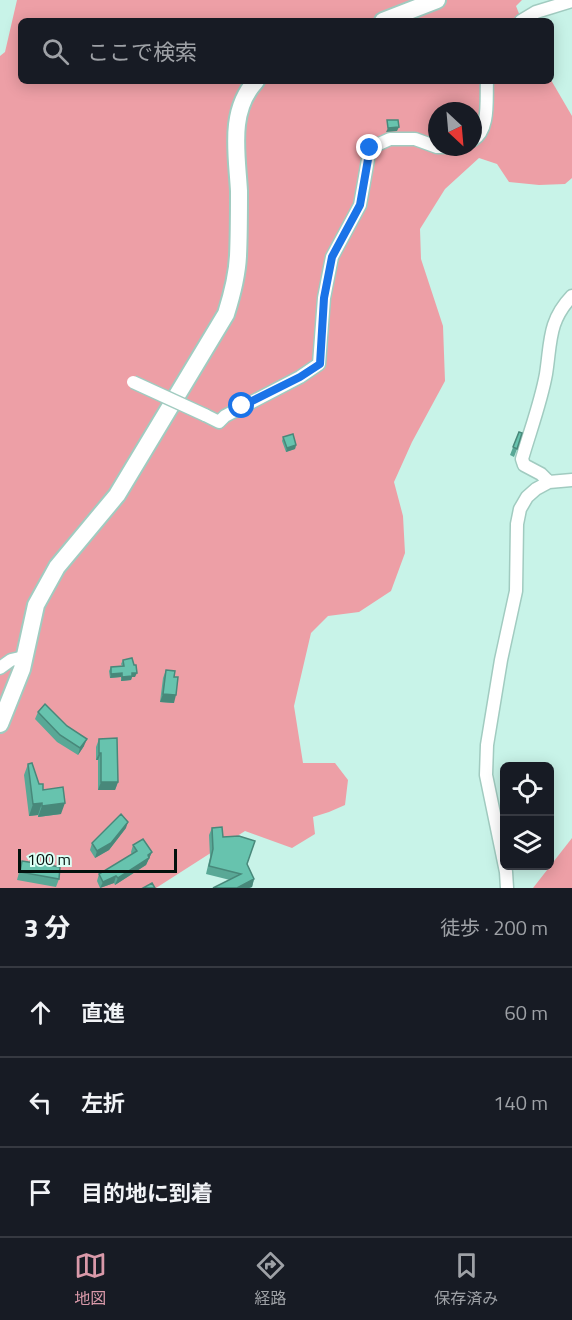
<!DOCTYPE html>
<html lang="ja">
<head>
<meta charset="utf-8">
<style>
  body { margin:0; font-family:"Titillium Web","Noto Sans JP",sans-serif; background:#20242c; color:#f1f3f6 }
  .controls { position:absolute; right:18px; bottom:18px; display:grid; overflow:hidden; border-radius:9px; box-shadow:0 3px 15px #0003 }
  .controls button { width:54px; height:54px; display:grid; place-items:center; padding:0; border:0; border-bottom:2px solid #363941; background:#171b24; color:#f1f3f6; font:30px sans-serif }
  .compass { position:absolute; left:428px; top:102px; width:54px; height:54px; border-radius:50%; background:#171b24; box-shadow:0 3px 15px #0003; rotate:154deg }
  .scale { position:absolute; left:18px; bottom:15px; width:159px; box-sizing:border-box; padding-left:6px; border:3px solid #03120e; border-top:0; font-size:16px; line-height:21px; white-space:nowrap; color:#03120e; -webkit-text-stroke:4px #dcfff5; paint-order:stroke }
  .stop { position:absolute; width:18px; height:18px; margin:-14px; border:4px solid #1a73e8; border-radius:50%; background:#fff }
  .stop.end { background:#1a73e8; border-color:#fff; box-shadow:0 2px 6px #0008 }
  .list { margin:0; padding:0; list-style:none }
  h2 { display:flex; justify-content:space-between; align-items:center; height:78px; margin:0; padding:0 24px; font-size:26px }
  h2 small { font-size:20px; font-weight:400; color:#9ea1a6 }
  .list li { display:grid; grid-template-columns:39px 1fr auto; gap:18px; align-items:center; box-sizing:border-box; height:90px; padding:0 24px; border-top:2px solid #363941 }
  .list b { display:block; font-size:22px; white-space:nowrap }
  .list em { font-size:20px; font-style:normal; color:#9ea1a6 }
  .icon { flex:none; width:33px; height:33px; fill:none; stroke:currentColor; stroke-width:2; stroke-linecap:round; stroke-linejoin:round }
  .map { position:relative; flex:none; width:572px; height:888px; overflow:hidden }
  .search { position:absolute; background:#171b24; box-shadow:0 3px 15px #0003; left:18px; right:18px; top:18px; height:66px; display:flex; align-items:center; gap:15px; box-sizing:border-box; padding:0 21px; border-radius:9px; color:#9ea1a6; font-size:22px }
  .sheet { height:348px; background:#171b24 }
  nav { display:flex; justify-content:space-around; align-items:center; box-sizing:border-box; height:84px; border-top:2px solid #363941; background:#171b24; font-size:16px; color:#9ea1a6 }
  nav a { display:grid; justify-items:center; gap:3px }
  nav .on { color:#d999a9 }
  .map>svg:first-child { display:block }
  .forest { fill:#ed9fa6; fill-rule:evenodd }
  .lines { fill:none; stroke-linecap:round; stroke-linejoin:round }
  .street-casing { stroke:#a1cbc0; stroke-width:15 }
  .secondary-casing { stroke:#a1cbc0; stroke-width:20 }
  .street { stroke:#fff; stroke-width:12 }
  .secondary { stroke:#fff; stroke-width:16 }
  .street-bridge-casing { stroke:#a1cbc0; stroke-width:15; stroke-linecap:butt }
  .street-bridge { stroke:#fff; stroke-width:12 }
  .wall { fill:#59a896 }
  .shaded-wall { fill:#48887a }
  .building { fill:#67c3ae; stroke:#48887a; stroke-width:1.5 }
  .route { stroke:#1a73e8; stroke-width:8 }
</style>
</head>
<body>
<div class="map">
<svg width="572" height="888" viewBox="0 0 572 888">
  <rect width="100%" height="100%" fill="#c8f3e8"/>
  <path class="forest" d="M17,0H522L516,6L522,21H21V81L551,80L572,116V178L565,184L539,185L509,182L497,164L479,158L445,189L420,229L421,259L443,326L445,381L412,442L394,482L403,516L405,553L391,591L359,612L328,616L311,633L294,706L303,763H335L348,780L345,805L329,812L313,817L315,834L292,848L245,831L156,888H0V56L5,52ZM437,111H473V147H437Z
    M572,838V888H533Z"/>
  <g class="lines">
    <g class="street-casing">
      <path id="street" d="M521,21L536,12L572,1
        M473,140C490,130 486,100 487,81
        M437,147H449
        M205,415L219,422L225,416L300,377L319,364L324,298L332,257L360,205L370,148L390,139H415L437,147
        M549,482L541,474L524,465L522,459C530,431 541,402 546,374C551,342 548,321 572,296
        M0,668L11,660L24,657
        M507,888L506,872L486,775L487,745L501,660L516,591L517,524L520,509L527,497L536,489L549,482L572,480"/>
    </g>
    <g class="secondary-casing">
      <path id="secondary" d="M383,21L437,0
        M0,724L22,669L36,605L57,567L117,495L226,314C232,295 237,277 238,256C239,235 239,213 239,191C237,154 228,111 256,81"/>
    </g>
    <use href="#street" class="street"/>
    <use href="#secondary" class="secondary"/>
    <g class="street-bridge-casing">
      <path id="street-bridge" d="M133,382L205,415"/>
    </g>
    <use href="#street-bridge" class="street-bridge"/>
  </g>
  <path class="wall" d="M519,432L517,449L514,457L510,455Z
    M283,437L296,445L295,449L286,452L282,441Z
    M123,660L135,677H132L131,680L121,681V677L110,678L109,671L111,667L122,666L121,664Z
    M166,670L174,703L160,702L163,678Z
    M38,712L84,746L78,755L57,742L35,719Z
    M99,739L118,782L115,790H98V760H96V747Z
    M28,764L39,784L61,814L38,817V815L29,816L24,775Z
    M126,828L109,850L95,858L90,850L92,843Z
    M212,828L223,837L247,864L254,879L252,887L249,888H213L230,880L206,874L210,857L209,835Z
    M133,845L152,852L146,865L115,885L114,883L100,888L97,881L99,874L132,855L131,852Z
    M22,861L59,879L56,887L17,880Z"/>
  <path class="shaded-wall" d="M399,127L397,131L386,132L388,128Z
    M296,445L295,449L286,452L287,448Z
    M122,673L121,677L110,678L111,674Z
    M132,673H137L135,677H132L131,680L121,681L122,677Z
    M163,694L176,695L174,703L160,702Z
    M87,739L84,746L78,755L80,748Z
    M99,753H101L98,760H96Z
    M101,782H118L115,790H98Z
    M42,803L38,815L29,816L33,804Z
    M65,803L61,814L38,817L42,806Z
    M128,822L126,828L109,850L95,858L97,851Z
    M152,852L146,865L115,885L118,878Z
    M116,876L114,883L100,888L103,882Z
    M254,879L252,887L249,888H237Z"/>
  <path class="building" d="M387,120H398L399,127L388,128Z
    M519,432L522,433L517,449L513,447Z
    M293,434L296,445L287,448L283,437Z
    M132,658L134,665H136L137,673H132V676L122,677V673L111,674V667L124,666L123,660Z
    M166,670L175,671L174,677H178L176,695L163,694Z
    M45,704L67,726L87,739L80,748L60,735L38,712Z
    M117,738L118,782H101V753H99V739Z
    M32,763L39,784H43V790L63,787L65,803L42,806V803L33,804L28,764Z
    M121,814L128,822L111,843L97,851L92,843Z
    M222,827L223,837L239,836L255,841L247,864L254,879L237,888H213L241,874L209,866L213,849L212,828Z
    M143,839L152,852L148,855L149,858L118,878L116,876L103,882L99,874L137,851L133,845Z
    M22,861L60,867L59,879L20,872Z
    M152,883L155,888H143Z"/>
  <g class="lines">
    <path class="route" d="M242,406L300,377L320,364L324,298L332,257L360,205L370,148"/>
  </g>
</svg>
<div class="controls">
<button><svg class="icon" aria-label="locate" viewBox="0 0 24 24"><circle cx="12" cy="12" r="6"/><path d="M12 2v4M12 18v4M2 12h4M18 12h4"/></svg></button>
<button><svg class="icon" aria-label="layers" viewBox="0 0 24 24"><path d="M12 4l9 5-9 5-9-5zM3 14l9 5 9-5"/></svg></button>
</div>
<svg class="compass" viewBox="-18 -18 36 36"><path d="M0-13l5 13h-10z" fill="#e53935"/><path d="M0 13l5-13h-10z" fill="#9ea1a6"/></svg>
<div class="scale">100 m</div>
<div class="stop" style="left:242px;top:406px"></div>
<div class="stop end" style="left:370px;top:148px"></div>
<div class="search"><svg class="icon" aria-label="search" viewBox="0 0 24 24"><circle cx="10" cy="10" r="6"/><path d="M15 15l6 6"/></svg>ここで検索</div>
</div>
<section class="sheet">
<h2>3 分<small>徒歩 · 200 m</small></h2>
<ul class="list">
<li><svg class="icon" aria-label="ahead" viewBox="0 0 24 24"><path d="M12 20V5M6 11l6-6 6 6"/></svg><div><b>直進</b></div><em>60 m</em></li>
<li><svg class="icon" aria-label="left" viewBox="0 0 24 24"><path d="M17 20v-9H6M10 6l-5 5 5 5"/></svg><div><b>左折</b></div><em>140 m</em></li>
<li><svg class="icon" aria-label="arrive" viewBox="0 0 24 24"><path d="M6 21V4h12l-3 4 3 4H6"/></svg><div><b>目的地に到着</b></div></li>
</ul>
</section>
<nav>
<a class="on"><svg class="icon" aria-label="map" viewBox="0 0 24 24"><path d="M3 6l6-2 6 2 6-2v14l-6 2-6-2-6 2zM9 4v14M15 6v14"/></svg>地図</a>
<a><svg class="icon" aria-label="directions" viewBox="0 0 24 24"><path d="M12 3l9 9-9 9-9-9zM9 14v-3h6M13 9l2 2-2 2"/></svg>経路</a>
<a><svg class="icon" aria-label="saved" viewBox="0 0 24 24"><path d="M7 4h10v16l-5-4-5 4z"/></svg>保存済み</a>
</nav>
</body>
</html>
